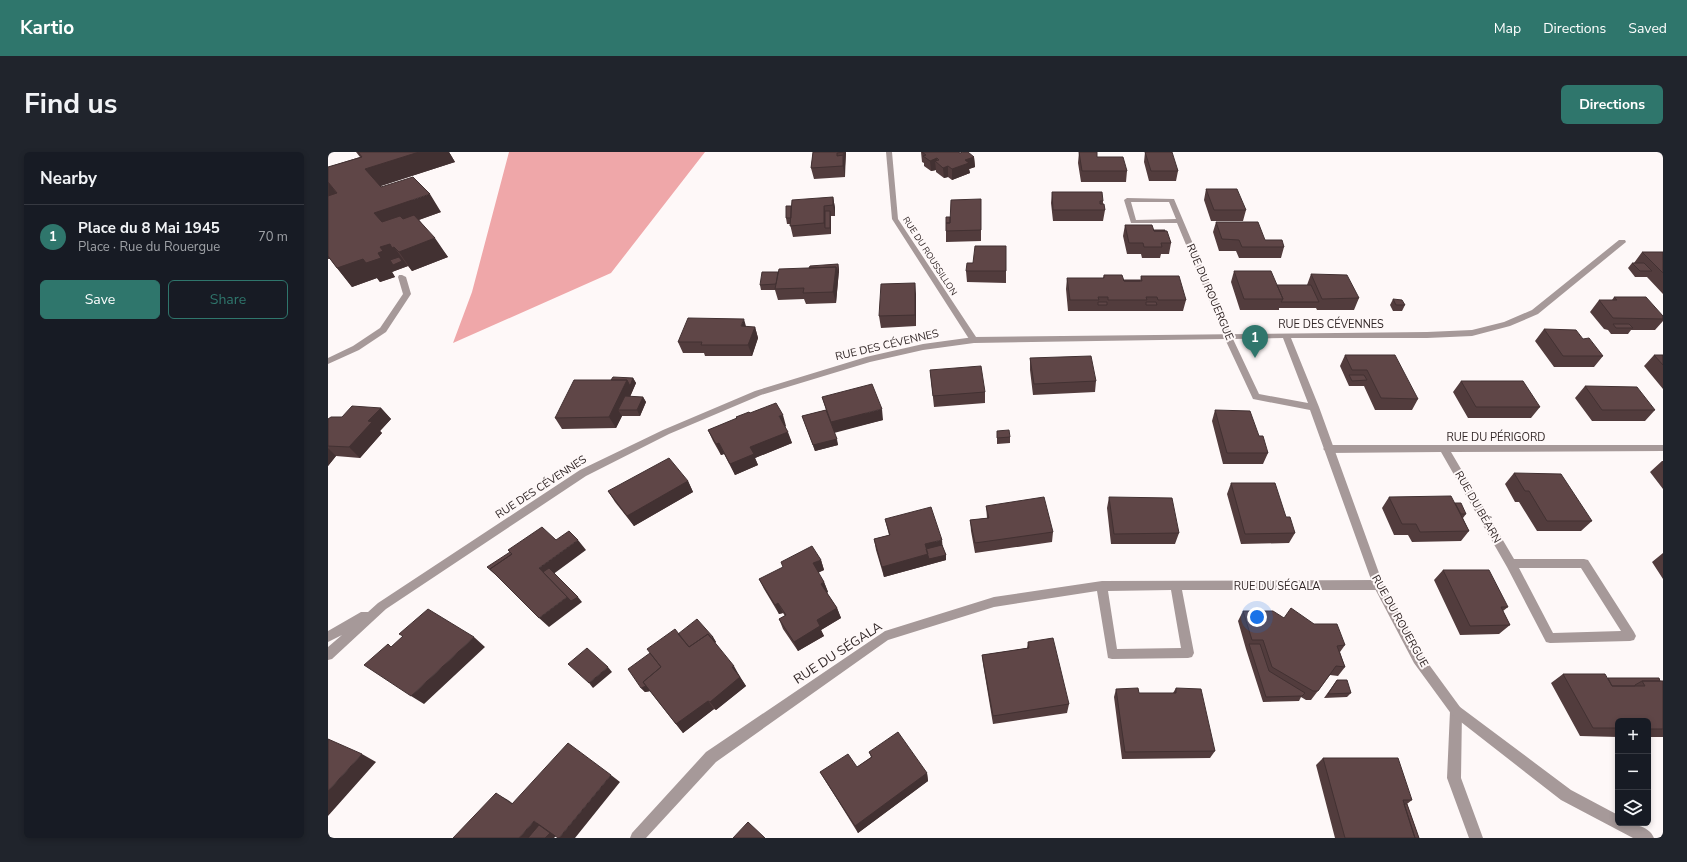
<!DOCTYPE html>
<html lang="en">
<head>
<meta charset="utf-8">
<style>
  body { margin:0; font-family:"Nunito Sans",sans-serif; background:#20242c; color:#f1f3f6 }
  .controls { position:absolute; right:12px; bottom:12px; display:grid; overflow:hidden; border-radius:6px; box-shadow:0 2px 6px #0003 }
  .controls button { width:36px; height:36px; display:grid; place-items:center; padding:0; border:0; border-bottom:1px solid #363941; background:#171b24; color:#f1f3f6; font:20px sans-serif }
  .you { position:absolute; left:929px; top:465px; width:14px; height:14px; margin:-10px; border:3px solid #fff; border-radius:50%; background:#1a73e8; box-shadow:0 0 0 6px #1a73e833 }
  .badge { display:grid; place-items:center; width:26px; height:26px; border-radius:50%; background:#2f766c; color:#fff; font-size:13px; font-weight:700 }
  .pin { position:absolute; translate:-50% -33px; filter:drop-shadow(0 1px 2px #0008) }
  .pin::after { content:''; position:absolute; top:21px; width:14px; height:12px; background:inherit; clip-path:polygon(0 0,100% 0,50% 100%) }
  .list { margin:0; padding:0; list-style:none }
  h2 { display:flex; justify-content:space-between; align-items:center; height:52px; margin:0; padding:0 16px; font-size:17px }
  h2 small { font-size:13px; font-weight:400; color:#9ea1a6 }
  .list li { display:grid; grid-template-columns:26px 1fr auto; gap:12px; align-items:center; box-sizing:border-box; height:64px; padding:0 16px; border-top:1px solid #363941 }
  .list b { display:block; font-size:15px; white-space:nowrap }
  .list p { margin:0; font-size:13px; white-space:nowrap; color:#9ea1a6 }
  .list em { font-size:13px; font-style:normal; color:#9ea1a6 }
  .actions { display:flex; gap:8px; padding:12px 16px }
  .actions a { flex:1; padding:9px 0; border:1px solid #2f766c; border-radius:6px; text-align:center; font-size:14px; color:#2f766c }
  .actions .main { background:#2f766c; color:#fff }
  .icon { flex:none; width:22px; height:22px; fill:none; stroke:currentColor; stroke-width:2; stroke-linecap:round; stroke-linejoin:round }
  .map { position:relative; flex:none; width:1335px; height:686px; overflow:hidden; border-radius:6px }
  header { display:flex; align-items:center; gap:24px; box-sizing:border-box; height:56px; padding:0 20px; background:#2f766c; color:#fff }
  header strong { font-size:19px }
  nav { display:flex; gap:22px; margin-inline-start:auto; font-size:14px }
  .intro { display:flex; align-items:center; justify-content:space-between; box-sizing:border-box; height:96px; padding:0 24px }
  h1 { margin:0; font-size:28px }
  .button { padding:10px 18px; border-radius:6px; background:#2f766c; color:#fff; font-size:14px; font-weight:700 }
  main { display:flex; gap:24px; padding:0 24px }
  aside { flex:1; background:#171b24; border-radius:6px; box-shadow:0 2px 6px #0003 }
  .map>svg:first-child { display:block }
  .forest { fill:#efa7a9 }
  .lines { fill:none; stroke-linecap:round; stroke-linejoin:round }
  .lane { fill:#a69999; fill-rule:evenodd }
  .street { fill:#a69999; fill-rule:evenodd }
  .wall { fill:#523c3d }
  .shaded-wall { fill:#423132 }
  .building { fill:#5f4647; stroke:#423132 }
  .labels { text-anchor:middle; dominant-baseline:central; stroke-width:4; stroke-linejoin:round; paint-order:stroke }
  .far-street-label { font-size:9px; fill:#322727; stroke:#fef8f8 }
  .street-label { font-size:11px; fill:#322727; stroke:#fef8f8 }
  .near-street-label { font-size:13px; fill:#322727; stroke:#fef8f8 }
</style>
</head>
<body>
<header>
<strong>Kartio</strong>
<nav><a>Map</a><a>Directions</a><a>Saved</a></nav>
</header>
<div class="intro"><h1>Find us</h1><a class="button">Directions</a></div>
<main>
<aside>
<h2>Nearby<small></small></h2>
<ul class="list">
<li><span class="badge">1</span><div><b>Place du 8 Mai 1945</b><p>Place · Rue du Rouergue</p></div><em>70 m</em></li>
</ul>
<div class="actions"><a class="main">Save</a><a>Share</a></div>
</aside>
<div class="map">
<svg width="1335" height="686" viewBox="0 0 1335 686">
  <rect width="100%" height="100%" fill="#fef8f8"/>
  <path class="forest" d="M181,0H377L283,121L125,191L144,140Z"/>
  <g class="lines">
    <path class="lane" d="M558,0H564L570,67L650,188L649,190H643L564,67Z
      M799,46L846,47L904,184L903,186H897L896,184L849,71H803L796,48ZM803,50H841L848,67L808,68Z
      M71,123H74L78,125L83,142L58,180L31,198L0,212V206L25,194L52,176L75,142L70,125Z
      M1000,293H1335V299L1123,300L1186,407H1256L1260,408L1306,480L1308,484L1306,488L1302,489L1222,491L1218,490L1179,415L1113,300L1000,301L995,297ZM1191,416H1253L1293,479L1225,481Z
      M1050,428L1054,430L1055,433L1054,436L1050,438H854L866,501L864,505L860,506L784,507L780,506L769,439L666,455L560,488L388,610L318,686H302L304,681L378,600L557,479L666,445L774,429ZM843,438L853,496L789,497L780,439Z
      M1128,553L1132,555L1134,559L1133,626L1155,686H1141L1119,626L1122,559L1124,555Z"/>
    <path class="street" d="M1291,88H1297L1298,90L1210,162L1182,174L1144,184L1099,186H963L991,255L1055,432L1094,503L1132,555L1243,638L1290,663V671C1302,671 1321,673 1326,686H1305L1233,648L1124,563L1086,511L1045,433L982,258L925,247L897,187L646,191L595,198L542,210L433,243L341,282L258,324L58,457L4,507L0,508V495L14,483L0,490V479L33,460H40L50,451L252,318L335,278L427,239L538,205L595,192L646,185L1099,180L1144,178L1176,170L1204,158ZM955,186L980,251L931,242L905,187Z"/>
  </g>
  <path class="wall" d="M28,0H121L127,10L52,34L113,60L91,68L120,105L84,119L80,114L69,118L64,120L67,125L52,130L49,126L24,135L2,107H0V15L32,5Z
    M485,0H518L517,25L486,27L483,16Z
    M593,0H630L632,1L646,5L647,15L641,17L642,21L624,28L620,25L616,26L608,20V18L603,19L596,14V11L594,10Z
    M751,0L769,5L799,19L798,30H753L750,11Z
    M817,0L850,19L848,29H821L816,10Z
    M878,37L918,58L915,69H883L876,48Z
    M724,40L775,49V52L777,58L775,69H725L723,51Z
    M505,45L507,56V64H503V82L465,85L462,72H459L458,66L463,54Z
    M653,47V89L618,90V79L622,65Z
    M888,70L956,95L953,106H911L908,99H891L885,80Z
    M797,73L826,78L843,91L841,102H833L832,106H814L813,102H799L795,84Z
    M1314,100H1335V142L1319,125H1307L1300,116L1304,111H1306Z
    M645,111L678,119V131L639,130L638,119Z
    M510,112L511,118L508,151L478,152L476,147L450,148L447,138H433L432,133L450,120Z
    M906,119L949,133H979L983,122L1031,146L1026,158H989L988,156H951V158H912L903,130Z
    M776,123L795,128L812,129L813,124L858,148L855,159H740L738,137L739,126H775Z
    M588,142V174L553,176L551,164Z
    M1286,145L1335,167V169L1327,178H1303L1300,182H1283L1280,178L1276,177L1262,160L1271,148H1284Z
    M1065,147L1077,153L1074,159H1065L1062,153Z
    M418,175H427L430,186L424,204H377L376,201H355L350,190Z
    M1216,177L1255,187L1275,204L1266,215H1226L1207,189Z
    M1017,203L1090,247L1084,258H1047L1036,234H1021L1012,214Z
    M1326,203H1335V237L1316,214Z
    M702,206L768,229L767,240L705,243L702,218Z
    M602,218L657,240V251L606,255Z
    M305,226L308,231L302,245H315L318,250L312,264H294L288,276L234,277L227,266L283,228Z
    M1133,229L1212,255L1203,266H1140L1125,240Z
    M1257,234L1327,258L1317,269H1264L1247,246Z
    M494,245L555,268L506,280L510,293L487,299L474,264L498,258Z
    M53,256L63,267L52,279L54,281L32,306L8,304L0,314V267L14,265Z
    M887,258L931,284L940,301L935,312H895L884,269Z
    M422,261L458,274L457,275L464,291L427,306L430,313L407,323L396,302L393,303L385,289L380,278L408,267V265Z
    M669,279L682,285V291L669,292Z
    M1334,309H1335V337L1322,320Z
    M1186,321L1264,369L1253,379H1209L1191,350H1187L1177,332Z
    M360,329L365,340L306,374L287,350L280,339Z
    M903,331L967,381L961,391L913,392L899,342Z
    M781,345L851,381L847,392H783L779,356Z
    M1061,345L1127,351L1138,362L1135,366L1141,379L1133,389L1084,390L1080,383H1066L1054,356Z
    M658,354L725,380L724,390L647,401L643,379L642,368L659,366Z
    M557,367L614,393L618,403V408L556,425L548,398L546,387L561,383Z
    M1335,401V427L1324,410Z
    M493,408L496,418L490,421L496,430L500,440L499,441L509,456L513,466L493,478L496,484L470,499L455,477L451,467L457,464L455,461L451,462L436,437L431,427Z
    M1115,418L1180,455L1175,459L1182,473L1171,482L1132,483L1106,428Z
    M915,459L956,466L1017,493L1012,500L1017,515L1010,524L1002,523L983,548H978L973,545L971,549L935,550L918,497L910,469Z
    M385,485L388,490L387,491L411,523L418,534L388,558L386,557L355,581L322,539L317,540L313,536Z
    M700,490L741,552L739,561L665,572L655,512L654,503L699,496Z
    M1235,522L1280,526L1335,529V585H1320V569H1290V585L1252,584L1223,531Z
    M1009,528L1023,541L1019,545L996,546Z
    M848,536L887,599L882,606L794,607L786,545L788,537L811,541H845Z
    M541,600L599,621L600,629L530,681L492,620L529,615L543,605Z
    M995,606L1084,648L1079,652L1091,686H1007L988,613Z"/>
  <path class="shaded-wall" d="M91,0H121L127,10L50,35L37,17Z
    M515,0H518V1L517,14Z
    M515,3L517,14V25L515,14Z
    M646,5L647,15L641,17L642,21L624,28V17L637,8Z
    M609,6V11L607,9L608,18L603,19L602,9Z
    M620,14V25L616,26L615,16Z
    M0,30L14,49L0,53Z
    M102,42L113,60L59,79L46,61Z
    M505,45L507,56V64L505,53Z
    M496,54L498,65L497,76L496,71Z
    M502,59L503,64V82L502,76Z
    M107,86L120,105L84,119L71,100Z
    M62,92L66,95L80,114L64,120L67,125L52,130L49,126L24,135L9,116L52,95Z
    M510,112L511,118L508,151L505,140L508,115Z
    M587,131L588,142V174L587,163Z
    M416,167L419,178L413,174Z
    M427,175L430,186L424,204L420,193Z
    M305,226L308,231L296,258H290L294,264L288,276L281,265L299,228Z
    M315,245L318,250L312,264L309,258Z
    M53,256L63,267L52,279L54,281L32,306L21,295L40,269Z
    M554,257L555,268L506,281L503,270Z
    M455,263L458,274L455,275L451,264Z
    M460,280L464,291L427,306L430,313L407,323L402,312L422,295Z
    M509,287L510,293L487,299L485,293Z
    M391,291L396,302L393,303L388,292Z
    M0,296L8,304L0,314Z
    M360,329L365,340L306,374L299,364Z
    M250,388L258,398L220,426L211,416Z
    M614,388L615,398L599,402L597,392Z
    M600,402L618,403V408L556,425L554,415Z
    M493,408L496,418L488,421L485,411Z
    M496,430L500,440L496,442L493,432Z
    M239,445H250L254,450L221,475L211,466Z
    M450,451L455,461L451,462L447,453Z
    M509,456L513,466L493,478L496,484L470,499L466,490L489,468Z
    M146,485L157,495L96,552L83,544Z
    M385,485L388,490L368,504L364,499Z
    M406,514L411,523L410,524L404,515Z
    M280,515L284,520L265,536L261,531Z
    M412,525L418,534L388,558L382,550Z
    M319,534L323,539L317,540L313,536Z
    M380,549L386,557L355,581L348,572Z
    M34,602L48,610L0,664V639Z
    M599,621L600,629L530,681L527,674Z
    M283,623L292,630L247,686H231Z
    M168,641L180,648L195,659L184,652Z
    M206,669L229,683L226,686H191Z"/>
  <path class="building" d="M30,0H91L37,17L53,35L85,25L102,42L46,61L54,70L72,64L75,67L86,63L107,86L71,100L66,95L64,96L62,92L52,95L55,99L50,101L53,106L38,111L35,107L9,116L0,104V44L9,41L0,30V15L34,5Z
    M485,0H515L509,1V4L515,3V14L483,16Z
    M594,0H630L632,1L635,0H640L646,5L637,8L641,11L624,17L620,14L615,16L607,9L611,8L609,6L602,9L595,4L598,3Z
    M751,0H769V5H795L799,19H754Z
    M817,0H844L850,19H823Z
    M878,37H909L918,58H886Z
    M724,40H774L775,49H772V52H776L777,58H725Z
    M505,45V53L496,54V71L462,74L464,48Z
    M653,47V78L618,79V71H622L623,48Z
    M458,54H463V66H458Z
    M497,59H502V76H497Z
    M618,65H622V71H618Z
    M888,70H930L937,88H954L956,95H914L911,88L894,87Z
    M797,73H824L826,79H839L843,91H833L834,95H816L815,91H801Z
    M826,78H837V79H826Z
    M647,94H678V119H638L639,111H645Z
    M1314,100H1335V121Z
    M71,105L74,109L65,113L62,108Z
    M1304,111H1316L1324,119H1312Z
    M510,112V121L508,115L481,116L482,114Z
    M508,115L505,140L475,141L476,136L447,137L451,117Z
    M906,119H943L955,147H916Z
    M434,120H450L448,132L432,133Z
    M983,122L1019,123L1031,146L994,147Z
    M776,123H794L796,129H814L813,124H851L858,148H830L829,145H818L819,148H780V145H770L771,148H742L739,126H776Z
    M795,128H812V129H796Z
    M587,131V163L551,164L553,132Z
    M949,133H983L991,150H953L955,147Z
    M1286,145H1318L1335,164V167L1285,166L1271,148H1289Z
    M1065,147L1074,148L1077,153H1068Z
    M770,150H779V153H770Z
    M818,150H828L829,153H818Z
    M360,166L416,167L413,174L427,175L420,193H373L374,190H350Z
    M1285,172H1301L1305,176H1288Z
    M1216,177L1248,178L1255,187L1261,186L1275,204H1235Z
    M1017,203H1067L1090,247L1053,246L1039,218H1024Z
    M1326,203H1335V213Z
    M763,204L768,229L706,232L702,206Z
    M653,214L657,240L605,244L602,218Z
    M1021,223H1036L1039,228L1024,229Z
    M285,225L305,226L302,234L299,228H283Z
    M246,228H299L281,265L227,266Z
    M1133,229H1195L1212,255H1148Z
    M544,232L554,257L503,270L494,245Z
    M1257,234L1309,235L1327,258H1274Z
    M297,244L315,245L309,258H290Z
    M448,251L455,263L451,264L460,280L422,295L426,302L402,312L391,291L388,292L380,278L409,266L408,265L421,260L422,261Z
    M24,254L53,256L40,269L44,270L21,295L0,294V267L3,265H14Z
    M498,258L509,287L485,293L474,264Z
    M887,258L922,259L931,284H935L940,301H899Z
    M681,278L682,285L669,286V279Z
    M341,306L360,329L299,364L280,339Z
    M1186,321L1233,322L1264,369H1219L1201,339H1197Z
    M903,331H947L958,365H962L967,381L917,382Z
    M1123,344L1141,379L1092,380L1088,372H1074L1061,345Z
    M716,345L725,380L647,391L642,368L661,366L658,354Z
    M781,345L844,346L851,381L786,382Z
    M1127,351H1133L1138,362H1133Z
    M603,355L614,388L597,392L600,402L554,415L546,387L562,383L557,367Z
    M214,375L228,388L241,379L250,388L211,416L239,445L211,466L162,417L184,402L180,398Z
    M614,393L618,403L601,407L598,397Z
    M484,394L493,408L485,411L496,430L493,432L509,456L489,468L492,474L466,490L451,467L458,463L450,451L447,453L431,427L455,415L453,410Z
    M182,400L184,402L162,417L167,422L159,415Z
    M221,416L250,445L243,449L215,420Z
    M1115,418H1161L1180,455H1173L1182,473L1142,474Z
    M963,456L986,472H1009L1017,493L1009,494L1017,515L1008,514L990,539H985L944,515L935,488H924L915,459H945L956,466Z
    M100,457L146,485L83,544L36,513L60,492L63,495L75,484L71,482Z
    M369,467L385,485L383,486L380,482L361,495L350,482Z
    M347,477L361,495L380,482L406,514L404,515L412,525L382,550L380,549L348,572L315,530L333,515L319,497Z
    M725,486L741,552L665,564L654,503L701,496L700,490Z
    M921,492H932L941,519L977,541L974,544L938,545Z
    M259,496L280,515L261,531L240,512Z
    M322,501L333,515L315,530L318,534L313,536L300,517Z
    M1235,522H1277L1284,534H1317L1314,529H1335V577H1320V569H1290V576H1265Z
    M1280,526H1331L1332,529H1314L1307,533V534H1284Z
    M1009,528H1019L1023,541L1000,542Z
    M810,536L811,541H848V536L873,537L887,599L797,600L788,537Z
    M570,580L599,621L527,674L492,620L520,602L529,615L544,605L541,600Z
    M0,587L34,602L0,639Z
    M240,591L283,623L231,686H230L206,669L191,686H125L168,641L184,652Z
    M995,606H1070L1084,648H1075L1087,686H1017Z
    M1076,652H1079L1091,686H1087Z
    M420,670L437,686H405Z
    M211,673L222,681L217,686H200Z"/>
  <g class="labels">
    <g class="far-street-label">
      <text transform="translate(602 104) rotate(57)">RUE DU ROUSSILLON</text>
    </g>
    <g class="street-label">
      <text transform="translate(882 140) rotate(67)">RUE DU ROUERGUE</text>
      <text x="1003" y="172">RUE DES CÉVENNES</text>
      <text transform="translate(559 193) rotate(-13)">RUE DES CÉVENNES</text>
      <text x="1168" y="285">RUE DU PÉRIGORD</text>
      <text transform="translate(213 335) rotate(-33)">RUE DES CÉVENNES</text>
      <text transform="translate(1150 355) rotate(60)">RUE DU BÉARN</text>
      <text x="949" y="434">RUE DU SÉGALA</text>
      <text transform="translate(1072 469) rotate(61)">RUE DU ROUERGUE</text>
    </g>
    <g class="near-street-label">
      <text transform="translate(510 501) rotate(-33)">RUE DU SÉGALA</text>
    </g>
  </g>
</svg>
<div class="controls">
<button>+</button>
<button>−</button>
<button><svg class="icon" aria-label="layers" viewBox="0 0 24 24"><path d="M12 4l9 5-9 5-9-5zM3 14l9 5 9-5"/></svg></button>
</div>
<div class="you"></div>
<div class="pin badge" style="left:927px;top:206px">1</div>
</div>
</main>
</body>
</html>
